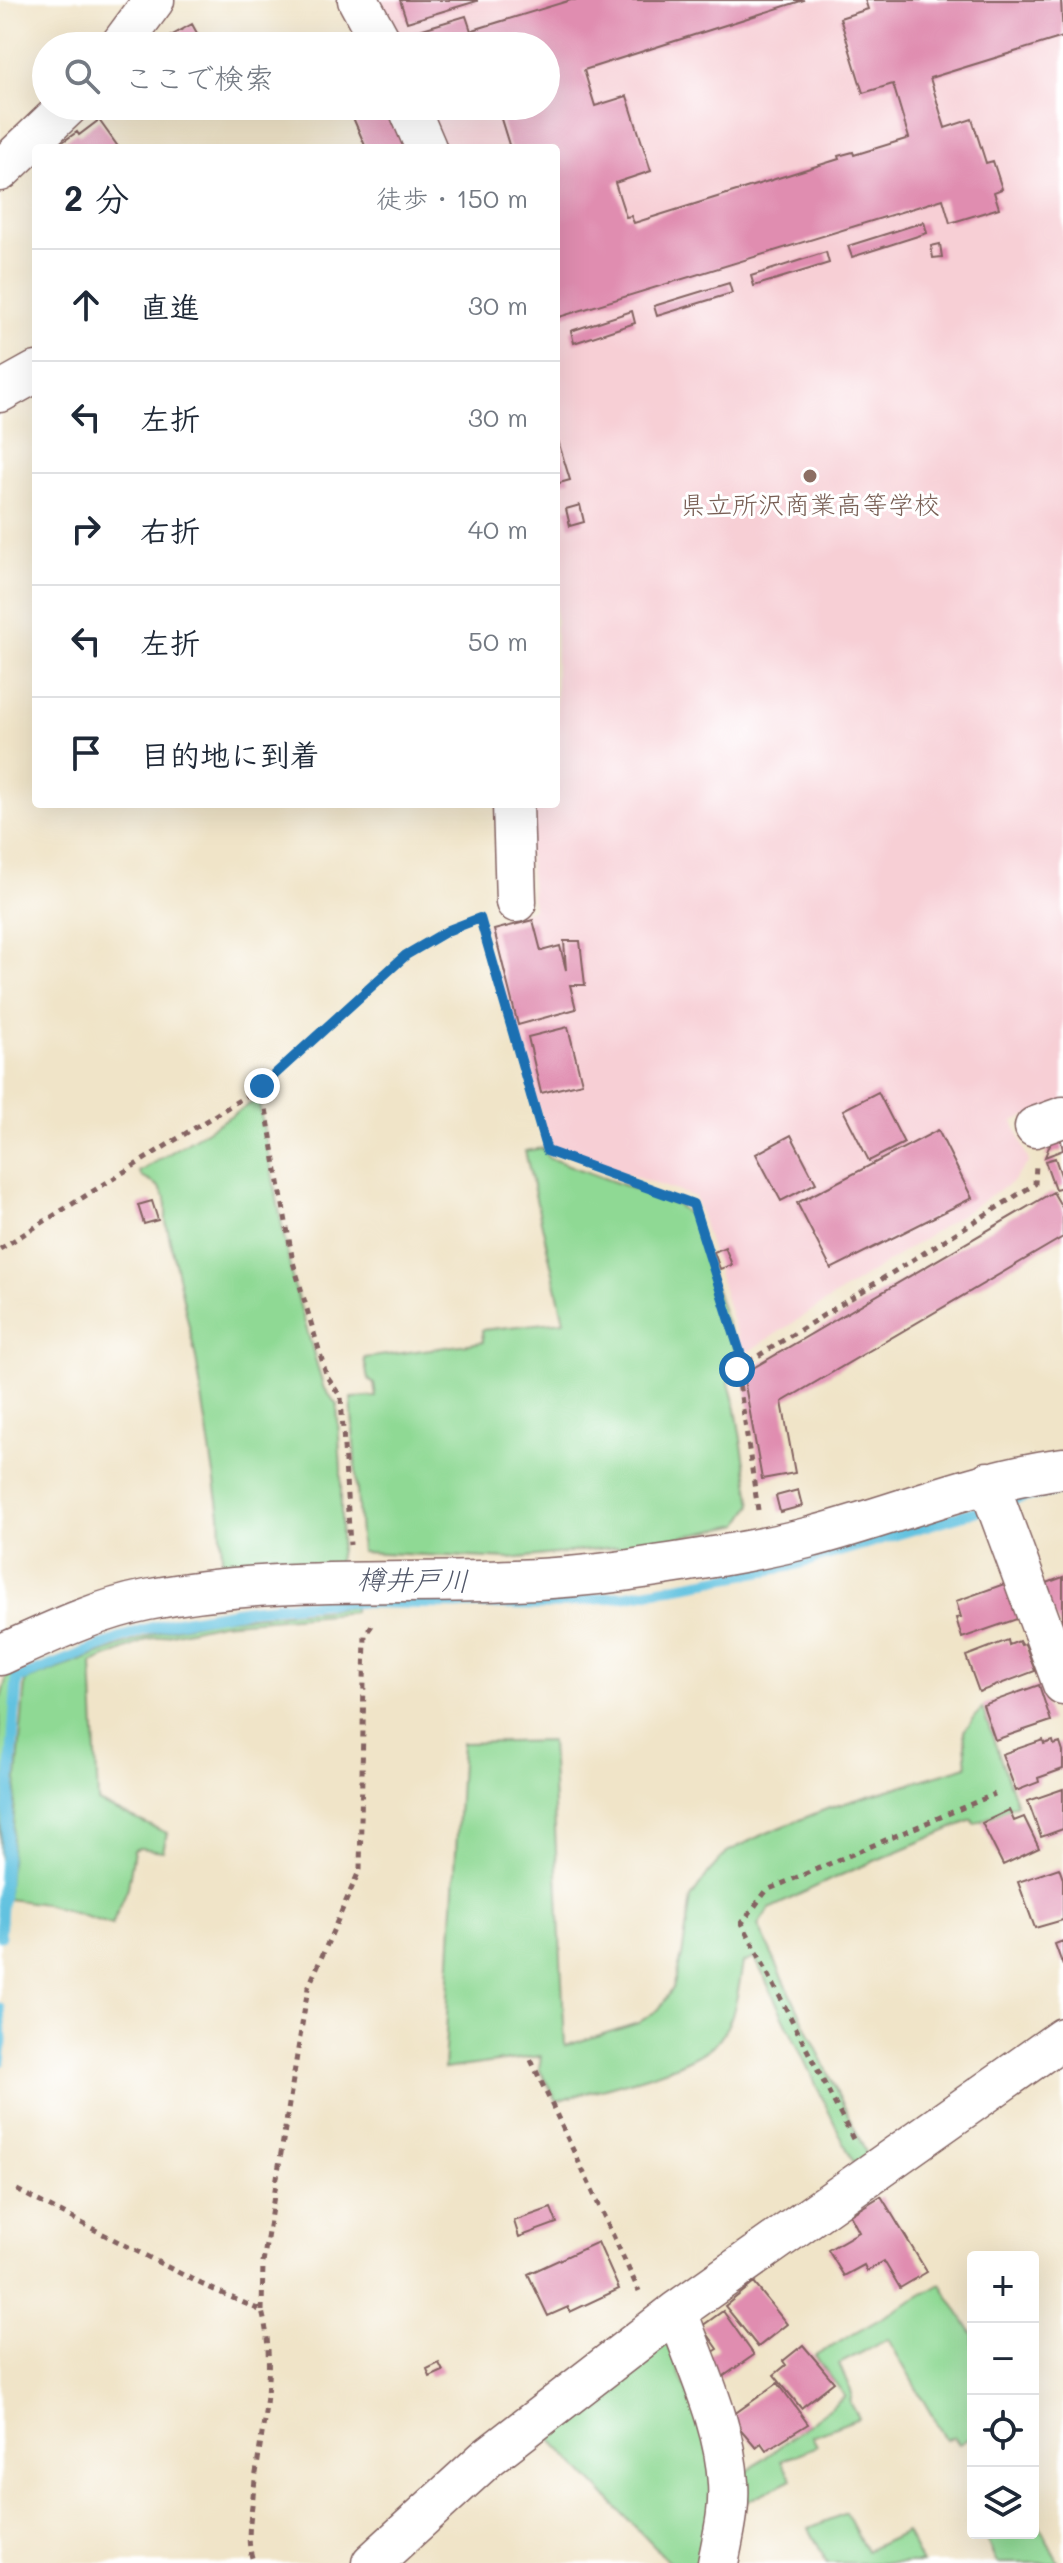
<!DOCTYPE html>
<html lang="ja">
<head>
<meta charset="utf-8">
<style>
  body { margin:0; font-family:Mali,"Klee One",sans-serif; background:#f2f2f3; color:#1f2937 }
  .controls { position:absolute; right:24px; bottom:24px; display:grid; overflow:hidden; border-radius:8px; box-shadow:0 8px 32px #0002 }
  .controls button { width:72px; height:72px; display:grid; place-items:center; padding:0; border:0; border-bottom:2px solid #e0e1e3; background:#fff; color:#1f2937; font:40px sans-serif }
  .stop { position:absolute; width:24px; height:24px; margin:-18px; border:6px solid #1f6fb2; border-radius:50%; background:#fff }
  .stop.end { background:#1f6fb2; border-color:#fff; box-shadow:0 2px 8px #0008 }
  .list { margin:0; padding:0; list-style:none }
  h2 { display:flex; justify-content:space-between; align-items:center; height:104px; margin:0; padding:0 32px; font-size:34px }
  h2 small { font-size:26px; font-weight:400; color:#747a83 }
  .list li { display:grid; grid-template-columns:52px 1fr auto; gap:24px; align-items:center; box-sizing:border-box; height:112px; padding:0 32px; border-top:2px solid #e0e1e3 }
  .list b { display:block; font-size:30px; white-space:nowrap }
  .list em { font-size:26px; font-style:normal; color:#747a83 }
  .icon { flex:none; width:44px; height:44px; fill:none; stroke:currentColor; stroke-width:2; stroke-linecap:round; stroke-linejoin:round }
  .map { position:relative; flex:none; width:1063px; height:2563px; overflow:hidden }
  .search { position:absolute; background:#fff; box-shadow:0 8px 32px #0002; left:32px; top:32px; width:528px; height:88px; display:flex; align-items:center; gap:20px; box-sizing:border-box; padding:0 28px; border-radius:44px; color:#747a83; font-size:30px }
  .panel { position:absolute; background:#fff; box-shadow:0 8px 32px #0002; left:32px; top:144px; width:528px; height:664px; border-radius:8px }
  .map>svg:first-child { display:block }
  .built { fill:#f7cfd5 }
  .green { fill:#8fd994; stroke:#6c7c60; stroke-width:2 }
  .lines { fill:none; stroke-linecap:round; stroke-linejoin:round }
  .stream { stroke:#62c2e0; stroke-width:11 }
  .building { fill:#e08db0 }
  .minor-casing { stroke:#846462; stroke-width:43 }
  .path { stroke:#846462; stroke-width:5; stroke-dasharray:6 6; stroke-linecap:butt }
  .minor { stroke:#fff; stroke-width:40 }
  .route { stroke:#1f6fb2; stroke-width:10 }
  .education-dot { fill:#8d6e63; stroke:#fff; stroke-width:3 }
  .labels { text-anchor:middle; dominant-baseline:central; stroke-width:6; stroke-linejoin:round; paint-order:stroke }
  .education-label { font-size:26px; fill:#785e54; stroke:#fff }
  .water-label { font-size:28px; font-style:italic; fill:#52586a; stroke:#fff }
</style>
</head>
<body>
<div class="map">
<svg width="1063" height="2563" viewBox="0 0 1063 2563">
  <rect width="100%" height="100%" fill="#fff"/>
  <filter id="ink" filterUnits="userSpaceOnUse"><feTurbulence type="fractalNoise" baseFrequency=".0125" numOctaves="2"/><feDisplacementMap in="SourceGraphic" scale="16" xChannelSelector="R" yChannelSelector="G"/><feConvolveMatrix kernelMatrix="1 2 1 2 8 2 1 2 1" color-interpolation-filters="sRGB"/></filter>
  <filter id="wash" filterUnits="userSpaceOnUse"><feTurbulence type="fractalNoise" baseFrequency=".006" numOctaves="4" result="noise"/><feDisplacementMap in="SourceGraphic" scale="32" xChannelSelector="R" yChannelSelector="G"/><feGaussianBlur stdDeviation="1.8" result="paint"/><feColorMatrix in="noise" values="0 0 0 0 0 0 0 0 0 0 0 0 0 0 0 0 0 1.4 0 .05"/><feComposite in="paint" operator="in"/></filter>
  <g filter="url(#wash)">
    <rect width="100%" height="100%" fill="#f0e4c8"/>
    <path class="built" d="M378,0H1063V1103L1013,1121L1029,1162L1012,1182L743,1355L695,1197L551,1149L484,925L533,909L525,804H556V148H442L424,106H546V46H398Z"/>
    <path class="green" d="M258,1099L292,1278L323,1386L337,1405L341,1469V1543L337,1566L223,1579L220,1514L196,1358L166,1222V1198L158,1186L142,1177L139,1172Z
      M542,1148L549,1158L677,1205L691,1216L739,1360L730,1372L729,1383L736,1409L752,1505L740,1524L653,1543L510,1559L361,1552L351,1398L376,1397L374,1384L368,1379L364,1358L483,1342L482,1330L564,1321L525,1151Z
      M354,1607V1612L220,1623L149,1639L92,1663L98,1802L167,1833L163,1851L139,1848L134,1850L128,1887L112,1925L45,1904L7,1899L25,1681L161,1631L219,1619Z
      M14,1673L0,1860V1702L7,1676Z
      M982,1708L1017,1804L975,1824L972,1820L834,1878L769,1909L758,1925L870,2161L854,2164L755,1958L743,1963C738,1989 736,2018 719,2039C694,2070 596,2089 557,2101L539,2069L541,2056L444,2069L462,1743L551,1741L565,2046L638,2023L659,2009L673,1988L682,1956L691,1898L709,1872L727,1852L762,1835L829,1808L967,1766L964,1731Z
      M941,2284L973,2335V2436L959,2444L954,2437L946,2440L888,2339L839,2364L852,2393L850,2402L859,2418L812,2436L817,2446L781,2461L792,2479L740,2505V2477L845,2396L815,2356Z
      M666,2340L720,2474L707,2563H670L542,2430Z
      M846,2513L866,2551L906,2532L922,2563H827L809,2528Z
      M1033,2514L1059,2563H997L985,2537L991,2533H1033Z"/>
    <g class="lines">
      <path class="stream" d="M0,1936L17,1679L142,1630L174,1622L251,1609L327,1602L539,1605L625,1596L790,1566L1023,1497L1063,1489
        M0,2008L2,2041L0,2061"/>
    </g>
    <g id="blocks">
      <path class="building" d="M400,0H477V1L407,22Z
        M571,0H804L584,70L595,106L627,96L651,171L615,183L626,217L631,216L634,223L839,159L838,156L853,152L854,155L909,138L893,84L863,93L840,18L868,9L865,0H1061L1063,37L930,78L945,128L972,119L986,163L993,161L1002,189L994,192L999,208L950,223L943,199L556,318V148H510L497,106H546V46H478L473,30Z
        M466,16L476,46H410L406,34Z
        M192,24L204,46H153Z
        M368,106H387L406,148H366L351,113Z
        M99,120L119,148H54L77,132L79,135Z
        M924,222L927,233L852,257L848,246Z
        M940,244L942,257L933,258L931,246Z
        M826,252L829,263L754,286L751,276Z
        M729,283L732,293L657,316L654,306Z
        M632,311L635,323L574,343L571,331Z
        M556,434L570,480L556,484Z
        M580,505L584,522L570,526L566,509Z
        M533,920L541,951L560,946L566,970L564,941H580L585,985H570L576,1009L518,1025L494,930Z
        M568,1027L582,1083L541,1093L528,1037Z
        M878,1092L904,1143L869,1161L843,1110Z
        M938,1130L972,1198L831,1269L797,1203Z
        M1059,1132L1063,1150L1045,1157L1054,1134Z
        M791,1135L816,1183L781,1201L756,1154Z
        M1055,1158L1063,1181V1187L1055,1189L1045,1161Z
        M1053,1192L1063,1209V1237L782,1402L795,1473L762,1479L743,1374Z
        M152,1201L158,1220L144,1224L138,1205Z
        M725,1247L732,1265L720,1269L714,1252Z
        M798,1490L802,1506L780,1512L776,1496Z
        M1063,1577V1631L1036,1587Z
        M1007,1583L1020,1618L962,1638L956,1618L961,1617L956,1601Z
        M1008,1640L1009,1645L1019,1641L1021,1645L1025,1644L1035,1671L979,1692L966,1656Z
        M1039,1685L1051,1721L995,1740L983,1705Z
        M1043,1740L1044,1744L1053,1741L1054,1745L1060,1743L1063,1752V1769L1038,1778L1039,1782L1016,1791L1002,1754Z
        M1063,1789V1829L1041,1837L1028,1801Z
        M1009,1810L1014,1821L1024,1817L1039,1848L1003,1865L982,1823Z
        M1059,1868L1063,1879V1920L1035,1928L1018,1882Z
        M1063,1941V1966L1055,1944Z
        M881,2196L927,2272L900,2288L884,2261L867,2271L864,2265L844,2276L828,2250L859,2232L850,2215Z
        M551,2208L557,2223L519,2237L514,2221Z
        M598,2242L619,2289L570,2312L568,2307L548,2316L528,2274Z
        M754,2283L787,2324L758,2347L725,2306Z
        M723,2311L754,2355L721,2378L705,2357L718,2349L702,2326Z
        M803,2345L834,2382L801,2408L774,2375L786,2365L783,2361Z
        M439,2363L443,2371L430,2377L427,2369Z
        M778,2383L808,2424L766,2450L761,2443L756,2447L730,2417Z"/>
    </g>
  </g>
  <g filter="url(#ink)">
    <use href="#blocks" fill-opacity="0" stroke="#846462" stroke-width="2"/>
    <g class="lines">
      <g class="minor-casing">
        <path id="minor" d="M358,0L383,46
          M120,46L154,0
          M408,106L426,148
          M0,171L68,106
          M0,392L36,372
          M513,804L516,902
          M1035,1127L1063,1117
          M988,1482L1063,1684
          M0,1655C47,1634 96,1610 147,1600C304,1569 465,1593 623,1571C684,1562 747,1553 807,1538C893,1516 975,1480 1063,1468
          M677,2311C696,2366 725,2424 728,2483C730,2510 723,2537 718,2563
          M372,2563L487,2458L677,2311L1063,2038"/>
      </g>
      <path class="path" d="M481,922L547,1151L693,1204L744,1365
        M262,1086L293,1262L327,1377L341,1397L350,1545
        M0,1249L262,1086L406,955L449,930L481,917
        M758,1510L737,1369L1035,1184L1036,1164
        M531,2060L639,2291
        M853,2139L742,1923L767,1890L995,1794
        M17,2190L201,2284L262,2311C278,2371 260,2435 253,2496C251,2518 245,2542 254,2563
        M262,2311L263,2263L308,1988L360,1869L365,1635L375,1621"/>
      <use href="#minor" class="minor"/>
    </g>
  </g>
  <g class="lines" filter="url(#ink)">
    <path class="route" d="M262,1086L406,955L449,930L480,918L547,1151L693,1204L744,1365L737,1369"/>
  </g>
  <circle class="education-dot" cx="810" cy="476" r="8"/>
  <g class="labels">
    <g class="education-label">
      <text x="810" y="504">県立所沢商業高等学校</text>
    </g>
    <g class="water-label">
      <text transform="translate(413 1579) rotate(1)">樽井戸川</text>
    </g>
  </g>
</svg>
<div class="controls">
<button>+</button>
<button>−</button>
<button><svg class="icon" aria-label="locate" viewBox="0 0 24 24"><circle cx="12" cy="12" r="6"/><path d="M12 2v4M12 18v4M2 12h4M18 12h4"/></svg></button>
<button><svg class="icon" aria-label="layers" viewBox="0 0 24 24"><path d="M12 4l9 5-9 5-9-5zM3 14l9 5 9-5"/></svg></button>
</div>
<div class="stop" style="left:737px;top:1369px"></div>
<div class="stop end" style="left:262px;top:1086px"></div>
<div class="search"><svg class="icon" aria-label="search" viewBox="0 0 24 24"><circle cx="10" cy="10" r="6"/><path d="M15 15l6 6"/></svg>ここで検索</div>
<section class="panel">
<h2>2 分<small>徒歩 · 150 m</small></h2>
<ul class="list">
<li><svg class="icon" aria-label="ahead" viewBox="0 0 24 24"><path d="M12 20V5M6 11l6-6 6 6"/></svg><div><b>直進</b></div><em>30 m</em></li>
<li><svg class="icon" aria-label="left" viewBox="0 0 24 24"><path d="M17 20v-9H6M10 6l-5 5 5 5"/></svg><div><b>左折</b></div><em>30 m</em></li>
<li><svg class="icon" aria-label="right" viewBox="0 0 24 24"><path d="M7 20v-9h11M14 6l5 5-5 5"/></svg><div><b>右折</b></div><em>40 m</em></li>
<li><svg class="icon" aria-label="left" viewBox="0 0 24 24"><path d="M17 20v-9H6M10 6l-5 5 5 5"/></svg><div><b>左折</b></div><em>50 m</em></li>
<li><svg class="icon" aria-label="arrive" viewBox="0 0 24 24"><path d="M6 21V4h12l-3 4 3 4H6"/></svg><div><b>目的地に到着</b></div></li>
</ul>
</section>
</div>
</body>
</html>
